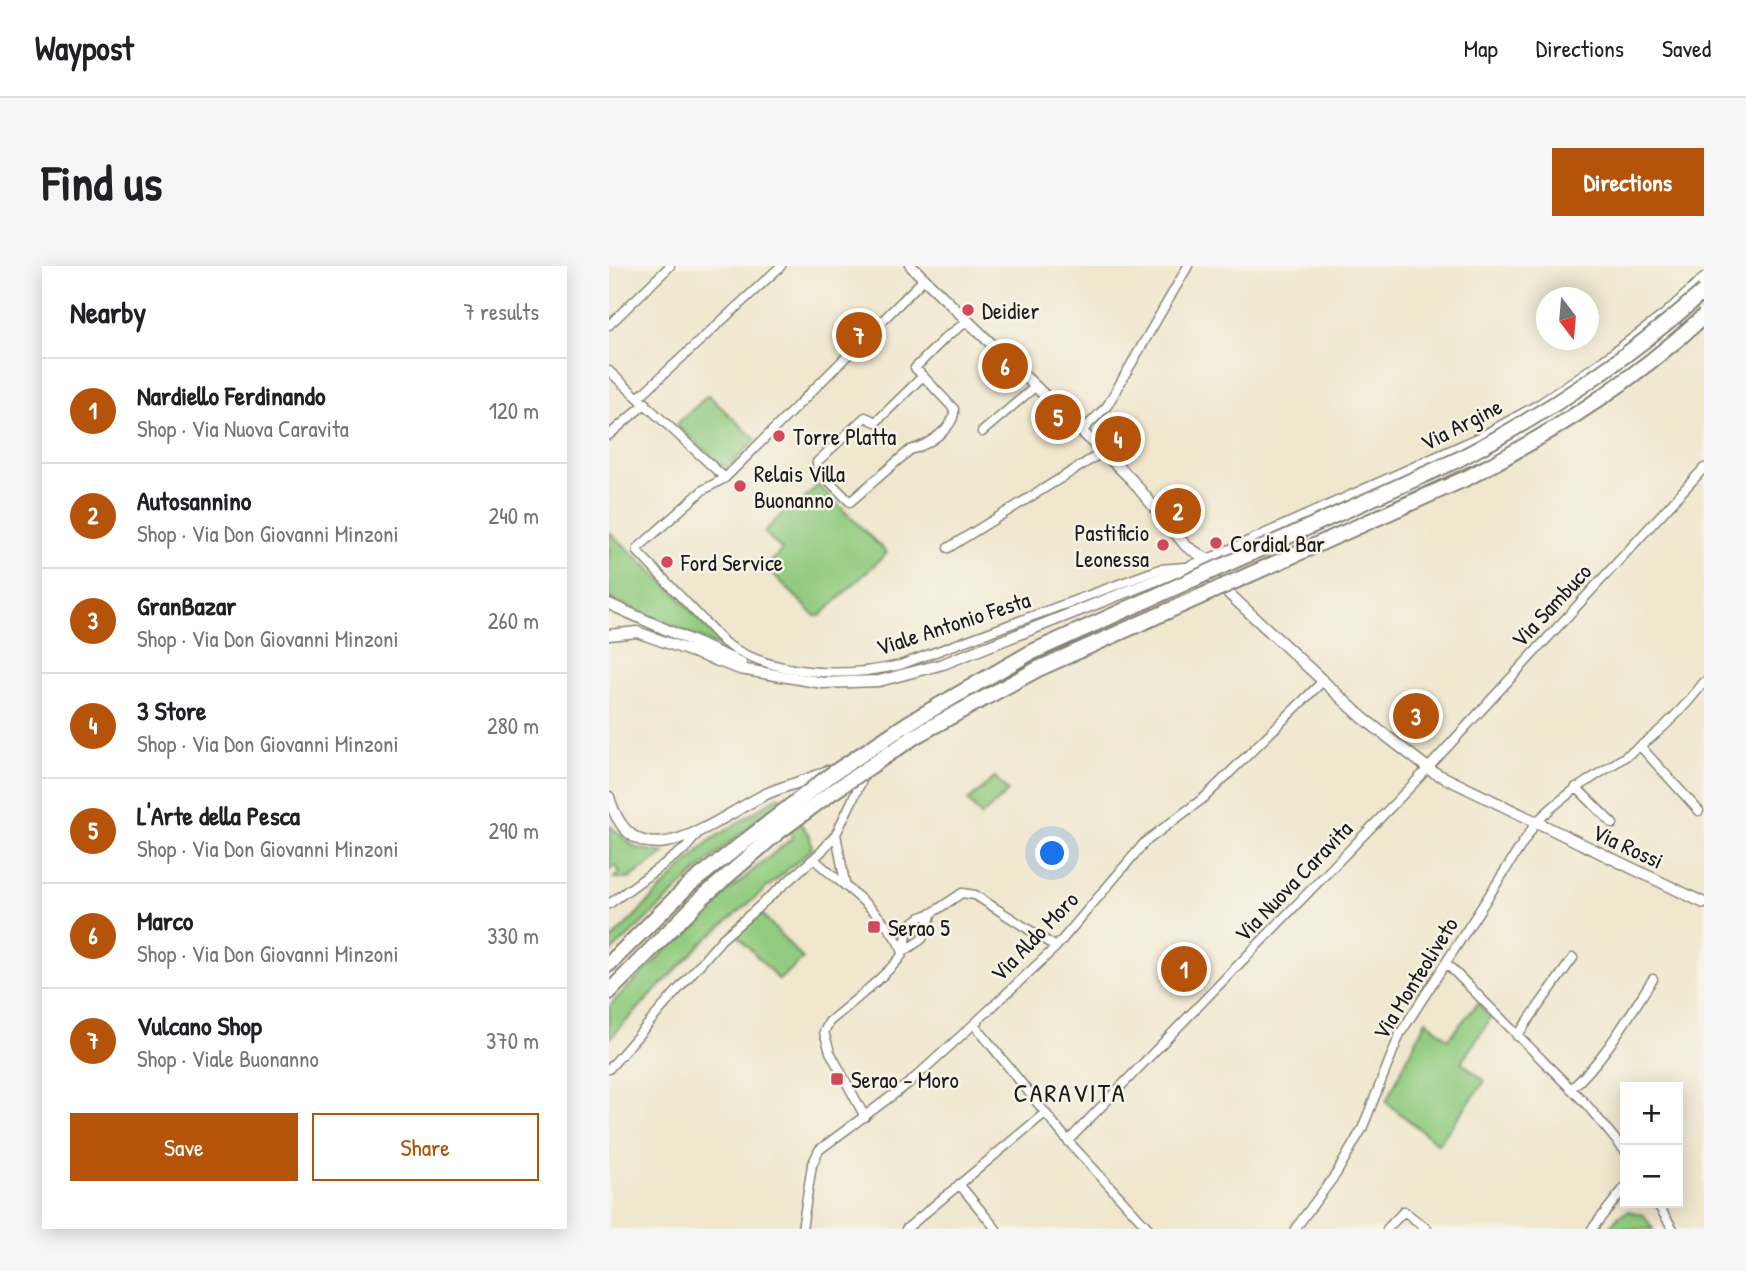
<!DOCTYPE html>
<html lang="en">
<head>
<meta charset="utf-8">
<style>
  body { margin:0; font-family:"Patrick Hand",sans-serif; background:#f6f6f6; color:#202124 }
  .controls { position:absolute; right:21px; bottom:21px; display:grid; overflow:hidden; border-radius:0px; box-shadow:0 4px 18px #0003 }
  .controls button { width:63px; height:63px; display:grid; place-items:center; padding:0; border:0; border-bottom:2px solid #e0e0e0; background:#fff; color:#202124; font:35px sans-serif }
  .compass { position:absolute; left:927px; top:21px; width:63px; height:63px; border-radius:50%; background:#fff; box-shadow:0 4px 18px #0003; rotate:164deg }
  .you { position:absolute; left:444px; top:588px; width:24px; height:24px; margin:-18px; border:5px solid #fff; border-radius:50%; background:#1a73e8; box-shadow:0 0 0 10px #1a73e833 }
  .badge { display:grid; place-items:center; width:46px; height:46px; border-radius:50%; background:#b45309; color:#fff; font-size:23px; font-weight:700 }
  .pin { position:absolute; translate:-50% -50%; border:4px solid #fff; box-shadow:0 2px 7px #0006 }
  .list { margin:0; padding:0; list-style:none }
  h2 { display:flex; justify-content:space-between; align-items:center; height:91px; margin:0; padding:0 28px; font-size:30px }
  h2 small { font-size:23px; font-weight:400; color:#757577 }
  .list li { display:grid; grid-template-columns:46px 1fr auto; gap:21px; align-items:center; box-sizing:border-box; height:105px; padding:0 28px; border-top:2px solid #e0e0e0 }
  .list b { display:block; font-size:26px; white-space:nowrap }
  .list p { margin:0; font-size:23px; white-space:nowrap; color:#757577 }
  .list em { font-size:23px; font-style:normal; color:#757577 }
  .actions { display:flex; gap:14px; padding:21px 28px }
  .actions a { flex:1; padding:16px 0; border:2px solid #b45309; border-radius:0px; text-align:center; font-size:24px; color:#b45309 }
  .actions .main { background:#b45309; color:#fff }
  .map { position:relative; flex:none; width:1095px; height:963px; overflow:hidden; border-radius:0px }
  header { display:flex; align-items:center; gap:42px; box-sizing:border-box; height:98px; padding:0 35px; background:#fff; border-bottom:2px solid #e0e0e0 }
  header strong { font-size:33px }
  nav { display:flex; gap:38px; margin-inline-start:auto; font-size:24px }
  .intro { display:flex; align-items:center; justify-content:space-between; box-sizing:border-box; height:168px; padding:0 42px }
  h1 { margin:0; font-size:49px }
  .button { padding:18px 32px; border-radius:0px; background:#b45309; color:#fff; font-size:24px; font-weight:700 }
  main { display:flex; gap:42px; padding:0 42px }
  aside { flex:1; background:#fff; border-radius:0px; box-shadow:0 4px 18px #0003 }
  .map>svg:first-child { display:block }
  .green { fill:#91cb7f; stroke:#56744e; stroke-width:2 }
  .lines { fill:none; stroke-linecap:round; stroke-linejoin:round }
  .minor-casing { stroke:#868275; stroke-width:11 }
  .tertiary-casing { stroke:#868275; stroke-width:13 }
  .trunk-casing { stroke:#868275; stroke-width:18 }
  .minor { stroke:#fff; stroke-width:8 }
  .tertiary { stroke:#fff; stroke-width:10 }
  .trunk { stroke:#fff; stroke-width:14 }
  .trunk-bridge-casing { stroke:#868275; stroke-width:18; stroke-linecap:butt }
  .trunk-bridge { stroke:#fff; stroke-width:14 }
  .poi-dot { fill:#d1495b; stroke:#f7f3e8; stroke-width:2.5 }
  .labels { text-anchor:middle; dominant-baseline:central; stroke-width:5; stroke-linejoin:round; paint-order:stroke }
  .poi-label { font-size:23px; fill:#1c1c1c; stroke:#f7f3e8; text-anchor:start }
  .street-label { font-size:23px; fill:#1c1c1c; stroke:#f7f3e8 }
  .quarter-label { font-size:26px; letter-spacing:2px; fill:#1c1c1c; stroke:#f7f3e8 }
</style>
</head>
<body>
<header>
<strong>Waypost</strong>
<nav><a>Map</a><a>Directions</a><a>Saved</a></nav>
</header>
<div class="intro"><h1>Find us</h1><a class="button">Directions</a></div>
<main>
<aside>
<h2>Nearby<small>7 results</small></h2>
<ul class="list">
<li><span class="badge">1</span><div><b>Nardiello Ferdinando</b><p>Shop · Via Nuova Caravita</p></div><em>120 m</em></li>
<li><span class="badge">2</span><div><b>Autosannino</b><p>Shop · Via Don Giovanni Minzoni</p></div><em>240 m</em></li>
<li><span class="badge">3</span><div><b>GranBazar</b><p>Shop · Via Don Giovanni Minzoni</p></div><em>260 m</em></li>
<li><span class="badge">4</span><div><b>3 Store</b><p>Shop · Via Don Giovanni Minzoni</p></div><em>280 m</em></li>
<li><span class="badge">5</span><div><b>L'Arte della Pesca</b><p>Shop · Via Don Giovanni Minzoni</p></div><em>290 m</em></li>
<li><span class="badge">6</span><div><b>Marco</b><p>Shop · Via Don Giovanni Minzoni</p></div><em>330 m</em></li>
<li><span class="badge">7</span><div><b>Vulcano Shop</b><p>Shop · Viale Buonanno</p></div><em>370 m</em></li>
</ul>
<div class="actions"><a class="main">Save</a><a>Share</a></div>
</aside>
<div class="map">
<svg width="1095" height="963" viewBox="0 0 1095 963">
  <rect width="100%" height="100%" fill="#f7f3e8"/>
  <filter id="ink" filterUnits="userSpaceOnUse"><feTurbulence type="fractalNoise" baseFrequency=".0143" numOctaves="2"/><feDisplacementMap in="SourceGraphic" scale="14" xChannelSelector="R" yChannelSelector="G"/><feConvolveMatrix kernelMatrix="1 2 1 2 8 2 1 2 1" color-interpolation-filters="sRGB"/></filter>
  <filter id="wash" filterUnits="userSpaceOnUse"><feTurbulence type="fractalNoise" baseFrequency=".00686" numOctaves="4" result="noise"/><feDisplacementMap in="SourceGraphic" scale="28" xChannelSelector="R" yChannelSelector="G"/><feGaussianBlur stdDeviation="1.57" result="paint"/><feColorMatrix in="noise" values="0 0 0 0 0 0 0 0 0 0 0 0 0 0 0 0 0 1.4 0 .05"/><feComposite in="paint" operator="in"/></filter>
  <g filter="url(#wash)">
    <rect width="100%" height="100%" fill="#f0e7ce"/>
    <path class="green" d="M99,129L147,174L120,201L113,200L67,159Z
      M209,219L278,287L211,350H206L157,301L173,284L155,266L182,239L186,242Z
      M0,266L60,320L118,384L0,332Z
      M386,511L399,526L372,550L359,535Z
      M170,530L201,570L203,583L92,678L0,773V741L6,734L95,646L184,571L162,542L104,591L0,688V676L99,576Z
      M1,560L27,582L56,587L20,613L5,612L11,606L6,599L0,605Z
      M152,647L194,693L170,714L128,669Z
      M869,737L882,752L852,796L876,815L829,878L777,836L817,754L839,773Z
      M1020,945L1035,949L1044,963H999L1011,949Z"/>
  </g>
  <g filter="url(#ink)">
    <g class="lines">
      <g class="minor-casing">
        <path id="minor" d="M316,12L116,212L94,224L29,282V286L116,377C165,410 235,412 291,399L551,303L576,301
          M0,59L61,0
          M0,105L116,212
          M314,110L345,143C347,162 317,180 301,184L241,236L209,204L208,196L256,151L267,156L314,110L306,102L337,71L359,55
          M30,131L172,0
          M473,165L498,140L579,0
          M373,166L427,120
          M0,169L37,137
          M339,282L494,186
          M1031,480L1090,545
          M967,521L1004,558
          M202,595L206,594C235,621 277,647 294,686
          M236,617L227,568L257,506
          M0,638L77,582L89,567
          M294,686L313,673L323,647L353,627L366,629L447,681
          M838,698L977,838L1016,885
          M365,758L459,875L540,963
          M908,770L964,692
          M0,803L113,673L212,586L227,568
          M962,823C996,793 1020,749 1044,713
          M256,851L221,786L215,766L220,756C243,736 270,716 290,693C305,675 286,657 323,647
          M459,875L809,513L1095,202
          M350,918L387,963
          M1048,937L1064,963
          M193,963L203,899L210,884L300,817L365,758L447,681L536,576L596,531L714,415
          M297,963L436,847
          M686,963L727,908L753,863L791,768L926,558C956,525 994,507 1030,481C1056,462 1076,441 1095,416
          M778,963L795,945L818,963
          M983,963L1016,921"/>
      </g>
      <g class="tertiary-casing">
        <path id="tertiary" d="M302,0L522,213L577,280L599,294
          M670,282L916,168L978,128L1066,58
          M603,312L754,452L824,506L1095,637
          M0,338L132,397
          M0,369L28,366L131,403L214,417L270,415L334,398L606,291L871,172L932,138L992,97L1056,49L1095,13
          M0,531C26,621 104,555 153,530C174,519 197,516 218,505"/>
      </g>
      <g class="trunk-casing">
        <path id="trunk" d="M0,698L80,619L161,556
          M0,726L93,632L168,567"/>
      </g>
      <use href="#minor" class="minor"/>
      <use href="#tertiary" class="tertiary"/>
      <use href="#trunk" class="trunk"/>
      <g class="trunk-bridge-casing">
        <path id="trunk-bridge" d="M161,556L220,510L301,456L421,387L848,194C940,146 1017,94 1095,25
          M168,567L222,527L308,469L429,403L860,211C946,165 1023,116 1095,50"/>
      </g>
      <use href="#trunk-bridge" class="trunk-bridge"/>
    </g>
  </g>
  <g class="poi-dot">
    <circle cx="359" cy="44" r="7"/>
    <circle cx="170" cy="170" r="7"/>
    <circle cx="131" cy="220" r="7"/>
    <circle cx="607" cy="277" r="7"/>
    <circle cx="554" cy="279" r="7"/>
    <circle cx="58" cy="296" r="7"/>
    <rect x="258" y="654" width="14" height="14" rx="3.5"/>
    <rect x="221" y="806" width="14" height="14" rx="3.5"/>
  </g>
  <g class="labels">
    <g class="poi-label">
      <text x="373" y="44">Deidier</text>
      <text x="184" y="170">Torre Platta</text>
      <text x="145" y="207">Relais Villa<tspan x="145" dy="26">Buonanno</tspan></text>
      <text x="540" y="266" text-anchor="end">Pastificio<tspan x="540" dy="26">Leonessa</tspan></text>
      <text x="621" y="277">Cordial Bar</text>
      <text x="72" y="296">Ford Service</text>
      <text x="279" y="661">Serao 5</text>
      <text x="242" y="813">Serao - Moro</text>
    </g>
    <g class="street-label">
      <text transform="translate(852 158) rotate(-27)">Via Argine</text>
      <text transform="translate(942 339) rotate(-47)">Via Sambuco</text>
      <text transform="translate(344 357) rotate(-18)">Viale Antonio Festa</text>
      <text transform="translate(1019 580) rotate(25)">Via Rossi</text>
      <text transform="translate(684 615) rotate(-46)">Via Nuova Caravita</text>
      <text transform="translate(425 670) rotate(-46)">Via Aldo Moro</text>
      <text transform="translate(806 712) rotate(-58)">Via Monteoliveto</text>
    </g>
    <g class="quarter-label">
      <text x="461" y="826">CARAVITA</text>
    </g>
  </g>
</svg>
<div class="controls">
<button>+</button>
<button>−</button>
</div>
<svg class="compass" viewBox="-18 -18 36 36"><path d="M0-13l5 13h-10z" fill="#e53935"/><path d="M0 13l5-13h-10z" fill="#757577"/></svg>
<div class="you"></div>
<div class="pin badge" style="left:575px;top:703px">1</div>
<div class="pin badge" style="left:569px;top:245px">2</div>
<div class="pin badge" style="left:807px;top:450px">3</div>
<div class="pin badge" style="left:509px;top:173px">4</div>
<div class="pin badge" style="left:449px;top:151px">5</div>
<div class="pin badge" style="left:396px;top:100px">6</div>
<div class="pin badge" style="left:250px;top:69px">7</div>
</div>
</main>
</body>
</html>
